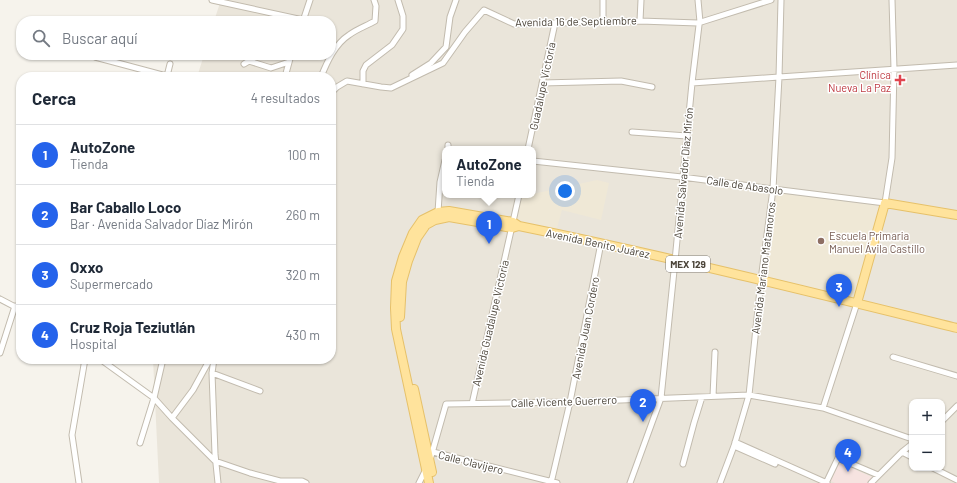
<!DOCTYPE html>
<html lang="es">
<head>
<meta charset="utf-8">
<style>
  body { margin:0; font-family:Barlow,sans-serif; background:#f6f6f7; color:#1f2937 }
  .controls { position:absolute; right:12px; bottom:12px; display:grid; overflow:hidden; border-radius:8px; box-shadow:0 1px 3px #0004 }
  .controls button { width:36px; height:36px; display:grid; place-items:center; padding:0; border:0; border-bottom:1px solid #e0e1e3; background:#fff; color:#1f2937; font:20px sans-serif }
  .you { position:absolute; left:565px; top:191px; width:14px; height:14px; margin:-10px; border:3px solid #fff; border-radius:50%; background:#1a73e8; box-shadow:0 0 0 6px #1a73e833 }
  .badge { display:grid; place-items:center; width:26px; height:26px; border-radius:50%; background:#2563eb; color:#fff; font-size:13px; font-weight:700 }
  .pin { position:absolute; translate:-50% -33px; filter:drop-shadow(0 1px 2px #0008) }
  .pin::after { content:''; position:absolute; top:21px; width:14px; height:12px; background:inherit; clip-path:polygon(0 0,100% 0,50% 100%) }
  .popup { position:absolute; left:442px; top:146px; width:94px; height:52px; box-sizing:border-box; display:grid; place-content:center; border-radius:8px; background:#fff; filter:drop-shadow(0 1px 3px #0005); font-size:13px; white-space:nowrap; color:#747a83 }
  .popup b { font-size:15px; color:#1f2937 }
  .popup::after { content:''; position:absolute; left:50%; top:100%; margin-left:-8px; border:8px solid transparent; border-top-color:#fff }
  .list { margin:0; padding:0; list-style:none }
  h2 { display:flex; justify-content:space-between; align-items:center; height:52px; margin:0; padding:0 16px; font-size:17px }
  h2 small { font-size:13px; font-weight:400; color:#747a83 }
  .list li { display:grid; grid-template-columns:26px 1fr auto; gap:12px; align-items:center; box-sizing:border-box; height:60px; padding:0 16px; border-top:1px solid #e0e1e3 }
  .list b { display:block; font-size:15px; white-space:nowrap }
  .list p { margin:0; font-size:13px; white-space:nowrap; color:#747a83 }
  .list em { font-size:13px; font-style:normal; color:#747a83 }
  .icon { flex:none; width:22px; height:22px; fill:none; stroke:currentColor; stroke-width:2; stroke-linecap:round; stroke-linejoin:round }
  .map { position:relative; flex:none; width:957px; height:483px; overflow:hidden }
  .search { position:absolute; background:#fff; box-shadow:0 1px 3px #0004; left:16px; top:16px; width:320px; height:44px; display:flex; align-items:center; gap:10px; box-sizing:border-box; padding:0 14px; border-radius:16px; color:#747a83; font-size:15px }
  .panel { position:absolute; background:#fff; box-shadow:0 1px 3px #0004; left:16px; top:72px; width:320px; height:292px; border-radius:16px }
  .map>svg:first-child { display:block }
  .residential { fill:#eae5da; fill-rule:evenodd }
  .education { fill:#efe8d6 }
  .medical { fill:#f6e3e0 }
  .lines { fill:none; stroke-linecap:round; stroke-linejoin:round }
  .minor-casing { stroke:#c2bbae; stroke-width:7 }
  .primary-casing { stroke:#e6c16a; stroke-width:10 }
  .minor { stroke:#fff; stroke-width:5 }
  .primary { stroke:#ffe39c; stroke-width:8 }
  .health-dot { fill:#e0444e; stroke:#fff; stroke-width:1.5 }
  .education-dot { fill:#8d6e63; stroke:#fff; stroke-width:1.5 }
  .labels { text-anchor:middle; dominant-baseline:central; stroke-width:3; stroke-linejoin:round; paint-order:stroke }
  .shield { fill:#fff; stroke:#817c74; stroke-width:1 }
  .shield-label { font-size:10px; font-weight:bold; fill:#4b4439 }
  .street-label { font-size:11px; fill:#4b4439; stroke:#fff }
  .health-label { font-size:11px; fill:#be3a42; stroke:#fff; text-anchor:end }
  .education-label { font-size:11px; fill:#785e54; stroke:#fff; text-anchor:start }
</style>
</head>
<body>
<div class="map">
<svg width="957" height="483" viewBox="0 0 957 483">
  <rect width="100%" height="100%" fill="#f6f3ec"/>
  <path class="residential" d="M221,0H957V483H159L153,359H331V77H197L204,55H331V21H214ZM445,149H533V195H445ZM912,402H942V468H912Z"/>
  <path class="education" d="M597,180L609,183L601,220L562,210L556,232L515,222L520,197L533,195V194Z
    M777,193L880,206L854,298L767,277Z"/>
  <path class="medical" d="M839,462L858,471L872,477L867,483H835L831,481Z"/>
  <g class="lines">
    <g class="minor-casing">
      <path id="minor" d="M212,0L303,20
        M303,21L310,0
        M640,21L641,0
        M603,22V0
        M95,57L170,77
        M244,64L249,61L271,68L289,62
        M412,75L431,63L446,47L450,17L456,0
        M167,76L170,64
        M285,77L291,55
        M321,77C327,62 335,44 349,35C357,29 366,26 375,21L376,6L374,0
        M542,83L621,81L652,87
        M692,83L779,77L957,65
        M363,84V71L366,65L392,45L403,29V16L398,0
        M331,93L337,87L347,81L381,87L391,88L443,63L465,32L484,10L514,24L640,21L698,23L771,0
        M632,132L687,136
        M448,149V145
        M528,149L555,23
        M533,161L682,177L773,189L885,203L892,158L894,69L892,0
        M438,212L440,182L445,160
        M0,299L21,310
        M0,353L15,306
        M893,357L957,376
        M100,359L154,398L172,418L215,461L250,473L280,481H302L306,483
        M214,359L212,373L215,454L218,483
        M212,373L260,391
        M713,396L715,352
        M472,404L519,195
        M823,408L857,303
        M172,418L193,390L210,359
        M942,421L957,406
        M735,442L827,483
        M140,443L154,398L163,359
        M734,446L775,464
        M433,452L557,483
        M902,452L912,457
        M430,460L446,404L570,402L749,395L823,408L912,439
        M683,464L694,423L702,397
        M933,468L957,480
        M79,483L72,435L85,359
        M419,483L426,469
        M551,483L570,402L601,243
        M630,483L661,398L675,261L692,83L699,25L700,22L698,0
        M720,483L734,446L749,395L761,280L773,189L779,77L781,0
        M826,483L838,458L878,475
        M871,483L902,452L912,444"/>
    </g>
    <g class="primary-casing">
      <path id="primary" d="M857,303L885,203L957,215
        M400,317L402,282L408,261L417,238L426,225L435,220L449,217L512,228L519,226
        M414,389L432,472
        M429,483L396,329L395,308L396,281L403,257L413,233L422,220L438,212L449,211L513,222L519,226C666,256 811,292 957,328"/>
    </g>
    <use href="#minor" class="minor"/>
    <use href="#primary" class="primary"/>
  </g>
  <path class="health-dot" d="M898 74h4v4h4v4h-4v4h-4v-4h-4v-4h4z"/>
  <circle class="education-dot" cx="821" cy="241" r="4"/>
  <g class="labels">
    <rect class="shield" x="666" y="256" width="44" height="16" rx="3"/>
    <g class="shield-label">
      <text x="688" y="264">MEX 129</text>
    </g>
    <g class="street-label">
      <text transform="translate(576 21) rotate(-1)">Avenida 16 de Septiembre</text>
      <text transform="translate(542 86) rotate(-78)">Guadalupe Victoria</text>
      <text transform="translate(683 173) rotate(-85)">Avenida Salvador Díaz Mirón</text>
      <text transform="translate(745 185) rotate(8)">Calle de Abasolo</text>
      <text transform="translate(598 243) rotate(12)">Avenida Benito Juárez</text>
      <text transform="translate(763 268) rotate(-83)">Avenida Mariano Matamoros</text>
      <text transform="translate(490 323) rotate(-77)">Avenida Guadalupe Victoria</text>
      <text transform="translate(585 328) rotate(-79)">Avenida Juan Cordero</text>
      <text transform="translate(564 401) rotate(-2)">Calle Vicente Guerrero</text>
      <text transform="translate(471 462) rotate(14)">Calle Clavijero</text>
    </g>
    <g class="health-label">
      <text x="891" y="74">Clínica<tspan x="891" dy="13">Nueva La Paz</tspan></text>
    </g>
    <g class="education-label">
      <text x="829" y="235">Escuela Primaria<tspan x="829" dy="13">Manuel Ávila Castillo</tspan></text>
    </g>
  </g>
</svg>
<div class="controls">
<button>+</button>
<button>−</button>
</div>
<div class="you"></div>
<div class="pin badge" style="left:489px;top:244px">1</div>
<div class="popup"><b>AutoZone</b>Tienda</div>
<div class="pin badge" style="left:643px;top:422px">2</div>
<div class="pin badge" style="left:839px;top:307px">3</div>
<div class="pin badge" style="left:848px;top:472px">4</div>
<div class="search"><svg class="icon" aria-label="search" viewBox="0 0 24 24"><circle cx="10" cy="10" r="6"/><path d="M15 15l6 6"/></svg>Buscar aquí</div>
<section class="panel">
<h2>Cerca<small>4 resultados</small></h2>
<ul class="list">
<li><span class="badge">1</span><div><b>AutoZone</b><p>Tienda</p></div><em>100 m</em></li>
<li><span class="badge">2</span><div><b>Bar Caballo Loco</b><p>Bar · Avenida Salvador Díaz Mirón</p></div><em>260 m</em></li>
<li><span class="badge">3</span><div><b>Oxxo</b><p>Supermercado</p></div><em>320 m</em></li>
<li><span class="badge">4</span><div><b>Cruz Roja Teziutlán</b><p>Hospital</p></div><em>430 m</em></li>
</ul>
</section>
</div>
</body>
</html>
